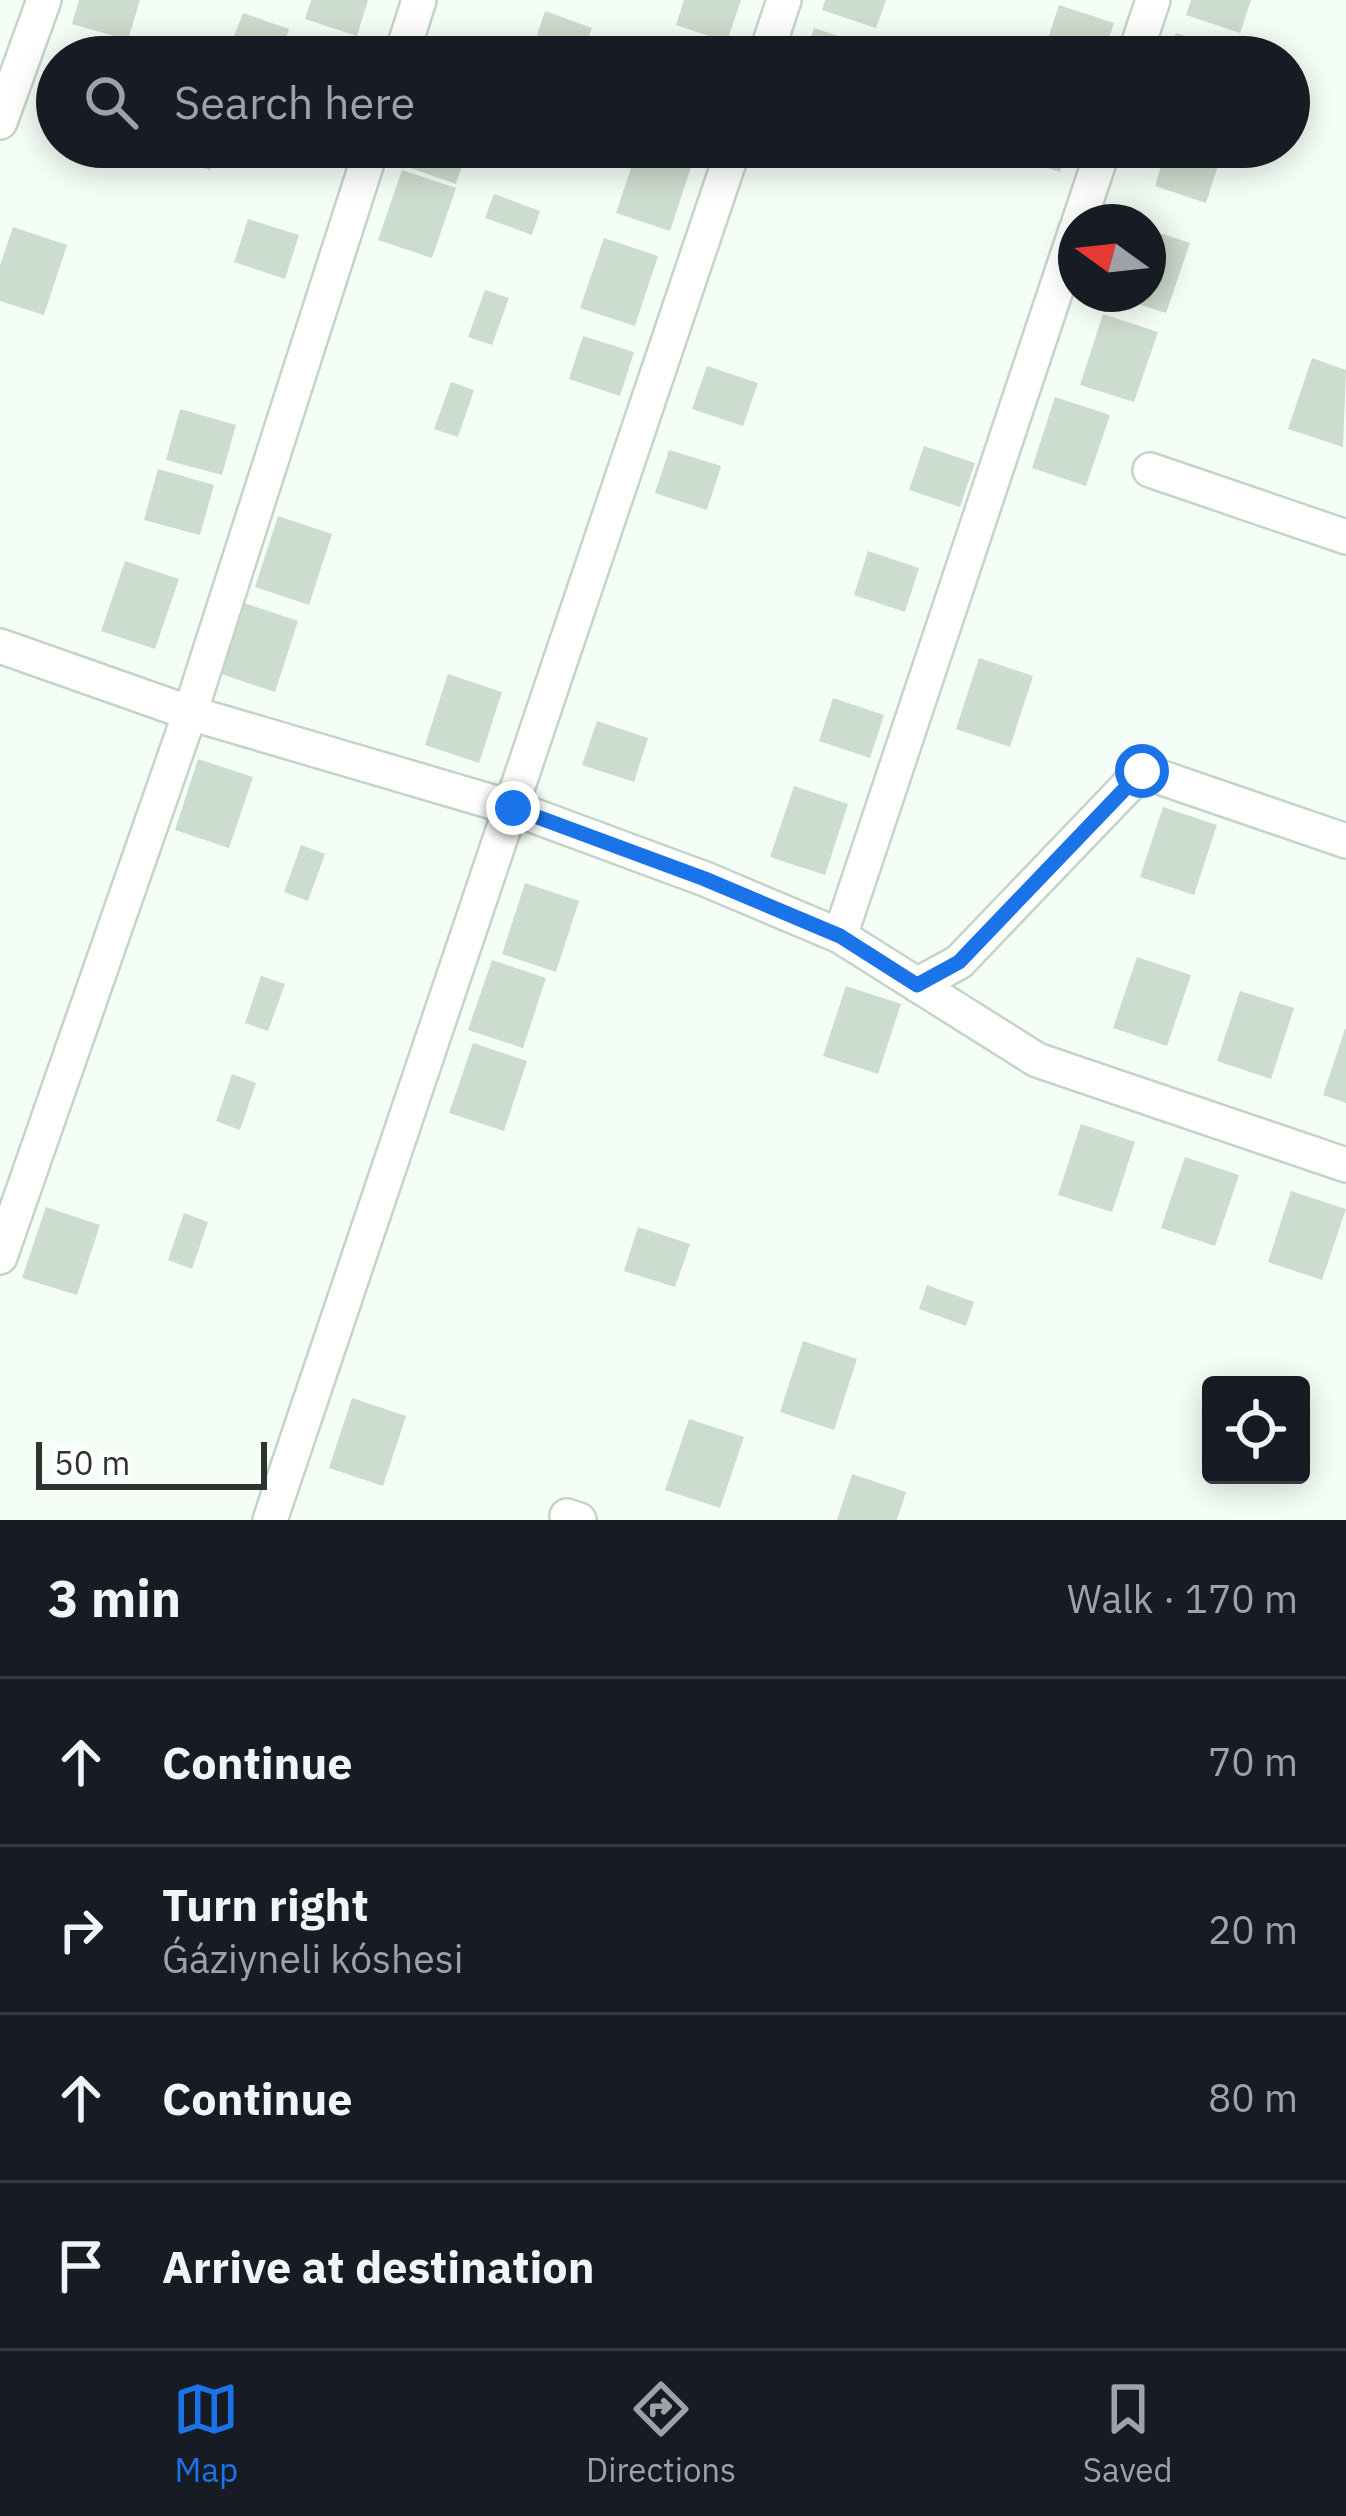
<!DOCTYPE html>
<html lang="en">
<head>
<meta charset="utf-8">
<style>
  body { margin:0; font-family:"IBM Plex Sans",sans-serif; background:#20242c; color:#f1f3f6 }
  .controls { position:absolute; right:36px; bottom:36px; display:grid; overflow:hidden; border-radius:12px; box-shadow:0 6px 30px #0003 }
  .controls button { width:108px; height:108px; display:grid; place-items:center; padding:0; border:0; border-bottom:3px solid #363941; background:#171b24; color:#f1f3f6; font:60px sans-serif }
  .compass { position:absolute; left:1058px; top:204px; width:108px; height:108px; border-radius:50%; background:#171b24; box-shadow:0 6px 30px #0003; rotate:285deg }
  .scale { position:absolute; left:36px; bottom:30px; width:231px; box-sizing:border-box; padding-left:12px; border:6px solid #2d332e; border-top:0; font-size:33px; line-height:42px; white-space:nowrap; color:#2d332e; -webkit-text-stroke:9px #fff; paint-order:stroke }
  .stop { position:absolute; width:36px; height:36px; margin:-27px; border:9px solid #1a73e8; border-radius:50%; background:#fff }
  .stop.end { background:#1a73e8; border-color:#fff; box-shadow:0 3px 12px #0008 }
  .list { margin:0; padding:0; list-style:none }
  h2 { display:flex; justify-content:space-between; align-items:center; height:156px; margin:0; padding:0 48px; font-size:51px }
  h2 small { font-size:39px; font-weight:400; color:#9ea1a6 }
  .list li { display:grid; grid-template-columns:78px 1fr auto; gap:36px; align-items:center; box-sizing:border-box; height:168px; padding:0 48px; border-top:3px solid #363941 }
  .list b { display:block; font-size:45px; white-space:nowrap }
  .list p { margin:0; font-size:39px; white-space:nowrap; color:#9ea1a6 }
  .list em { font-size:39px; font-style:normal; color:#9ea1a6 }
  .icon { flex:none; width:66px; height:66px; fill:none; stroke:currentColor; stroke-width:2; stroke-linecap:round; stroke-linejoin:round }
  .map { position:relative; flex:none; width:1346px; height:1520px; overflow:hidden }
  .search { position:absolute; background:#171b24; box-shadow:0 6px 30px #0003; left:36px; right:36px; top:36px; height:132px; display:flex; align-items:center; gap:30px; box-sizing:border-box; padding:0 42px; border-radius:66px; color:#9ea1a6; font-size:45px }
  .sheet { height:828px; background:#171b24 }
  nav { display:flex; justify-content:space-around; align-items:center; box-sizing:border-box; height:168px; border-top:3px solid #363941; background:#171b24; font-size:33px; color:#9ea1a6 }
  nav a { display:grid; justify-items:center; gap:6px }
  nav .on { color:#1a73e8 }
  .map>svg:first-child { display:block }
  .building { fill:#ccdcce }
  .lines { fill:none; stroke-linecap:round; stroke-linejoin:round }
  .minor-casing { stroke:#c4d4c6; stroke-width:38 }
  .minor { stroke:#fff; stroke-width:33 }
  .route { stroke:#1a73e8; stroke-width:15 }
</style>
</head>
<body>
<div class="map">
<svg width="1346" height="1520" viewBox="0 0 1346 1520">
  <rect width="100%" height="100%" fill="#f4fef6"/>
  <path class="building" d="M79,0H140L128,40L72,24Z
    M311,0H368L357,36L305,19Z
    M684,0H741L727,42L676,25Z
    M825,0H886L876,28L822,10Z
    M1191,0H1251L1240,33L1186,15Z
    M1059,5L1114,23L1103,57H1042Z
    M545,11L592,28L583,52L537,35Z
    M243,13L289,29L281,53L234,36Z
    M814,28L869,46L865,57H805Z
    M1176,33L1230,51L1228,57H1168Z
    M181,147H217L210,170L177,159Z
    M409,147H468L456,184L402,165Z
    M638,147H653L693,161L670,231L616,213Z
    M763,147H822L817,165Z
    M1008,147H1068L1060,172L1005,154Z
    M1167,147H1183L1220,159L1206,203L1155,186Z
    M402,170L456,188L432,258L378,240Z
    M494,194L540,211L532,235L485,218Z
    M248,219L299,235L285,279L234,262Z
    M13,227L67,245L44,315L0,301V265Z
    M1148,229L1190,243L1166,313L1111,295L1148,294Z
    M604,238L658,256L635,326L580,308Z
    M485,290L509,298L492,345L468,337Z
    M1103,314L1158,332L1134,402L1080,385Z
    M583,336L634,352L620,396L569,379Z
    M1312,358L1346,370L1343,447L1288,429Z
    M707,366L758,383L743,426L692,409Z
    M451,382L474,390L458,437L434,429Z
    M1055,397L1110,415L1086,486L1032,468Z
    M180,409L236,425L222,475L166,460Z
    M924,446L975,463L960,507L909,490Z
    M669,450L721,466L707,510L655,493Z
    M158,469L214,485L200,535L144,520Z
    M278,516L332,534L309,605L255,587Z
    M868,551L919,568L905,612L854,595Z
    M125,561L179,579L155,649L101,631Z
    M244,603L298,621L275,692L221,674Z
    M979,658L1033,676L1010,747L956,729Z
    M448,674L502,692L479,763L425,745Z
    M833,698L884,715L870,758L819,741Z
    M597,721L648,738L634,782L582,765Z
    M198,759L253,777L229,848L175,830Z
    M794,786L848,804L825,875L770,857Z
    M1163,807L1217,825L1194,895L1140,877Z
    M301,845L325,854L308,901L284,892Z
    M525,883L579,901L556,972L502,954Z
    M1137,957L1191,975L1167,1046L1113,1028Z
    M492,960L546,978L523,1048L468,1030Z
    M261,976L285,984L268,1031L245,1023Z
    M846,986L901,1004L878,1074L823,1056Z
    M1240,991L1294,1008L1271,1079L1217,1061Z
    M1345,1029H1346V1103L1323,1095Z
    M473,1043L527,1061L504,1131L449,1113Z
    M232,1074L256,1083L240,1130L216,1121Z
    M1081,1124L1135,1142L1112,1212L1058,1195Z
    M1185,1157L1239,1175L1215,1246L1161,1228Z
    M1291,1191L1346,1209L1322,1280L1268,1262Z
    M46,1207L100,1225L77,1295L22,1278Z
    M184,1213L208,1222L192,1269L168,1260Z
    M638,1227L690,1244L675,1287L624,1271Z
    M927,1285L974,1302L966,1326L919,1309Z
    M803,1341L857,1359L834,1430L780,1412Z
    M352,1398L406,1416L383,1486L329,1468Z
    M689,1419L744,1437L720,1508L665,1490Z
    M852,1474L906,1492L897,1520H837Z"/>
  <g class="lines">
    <g class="minor-casing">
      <path id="minor" d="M401,57L419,0
        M765,57L784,0
        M1134,57L1153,0
        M0,122L44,0
        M1079,222L1104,147
        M1150,470L1346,537
        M0,646L190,713L513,808L705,879L840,936L1037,1060L1346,1165
        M840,936L1076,230
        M917,985L959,962L1142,771L1346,841
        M0,1257L190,713L372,147
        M567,1516L579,1520
        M270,1520L734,147"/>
    </g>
    <use href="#minor" class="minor"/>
  </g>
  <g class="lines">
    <path class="route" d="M513,808L705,879L840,936L917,985L959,962L1142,771"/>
  </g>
</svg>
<div class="controls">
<button><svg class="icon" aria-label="locate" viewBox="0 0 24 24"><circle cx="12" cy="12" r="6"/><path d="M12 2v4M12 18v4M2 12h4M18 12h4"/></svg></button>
</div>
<svg class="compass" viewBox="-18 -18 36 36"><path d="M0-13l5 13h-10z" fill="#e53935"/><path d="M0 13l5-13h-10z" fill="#9ea1a6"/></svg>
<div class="scale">50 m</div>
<div class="stop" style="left:1142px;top:771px"></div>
<div class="stop end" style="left:513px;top:808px"></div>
<div class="search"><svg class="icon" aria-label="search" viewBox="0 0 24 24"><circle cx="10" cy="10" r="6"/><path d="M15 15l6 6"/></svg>Search here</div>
</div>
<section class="sheet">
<h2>3 min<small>Walk · 170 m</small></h2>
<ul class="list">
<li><svg class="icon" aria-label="ahead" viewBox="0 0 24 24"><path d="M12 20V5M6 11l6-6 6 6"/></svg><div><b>Continue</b></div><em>70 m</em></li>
<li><svg class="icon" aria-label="right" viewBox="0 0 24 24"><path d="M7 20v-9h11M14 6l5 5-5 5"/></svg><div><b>Turn right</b><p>Ǵáziyneli kóshesi</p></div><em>20 m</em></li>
<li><svg class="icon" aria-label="ahead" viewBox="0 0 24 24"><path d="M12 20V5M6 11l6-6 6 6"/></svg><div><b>Continue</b></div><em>80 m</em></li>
<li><svg class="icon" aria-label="arrive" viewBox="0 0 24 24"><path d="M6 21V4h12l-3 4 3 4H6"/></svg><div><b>Arrive at destination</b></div></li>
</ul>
</section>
<nav>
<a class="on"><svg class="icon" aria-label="map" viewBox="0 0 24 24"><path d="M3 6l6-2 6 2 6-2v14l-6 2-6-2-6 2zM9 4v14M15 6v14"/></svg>Map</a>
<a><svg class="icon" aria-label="directions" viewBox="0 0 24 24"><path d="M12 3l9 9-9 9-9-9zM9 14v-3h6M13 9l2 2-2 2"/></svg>Directions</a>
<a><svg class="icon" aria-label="saved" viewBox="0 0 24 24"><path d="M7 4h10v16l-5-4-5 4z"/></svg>Saved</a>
</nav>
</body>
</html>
